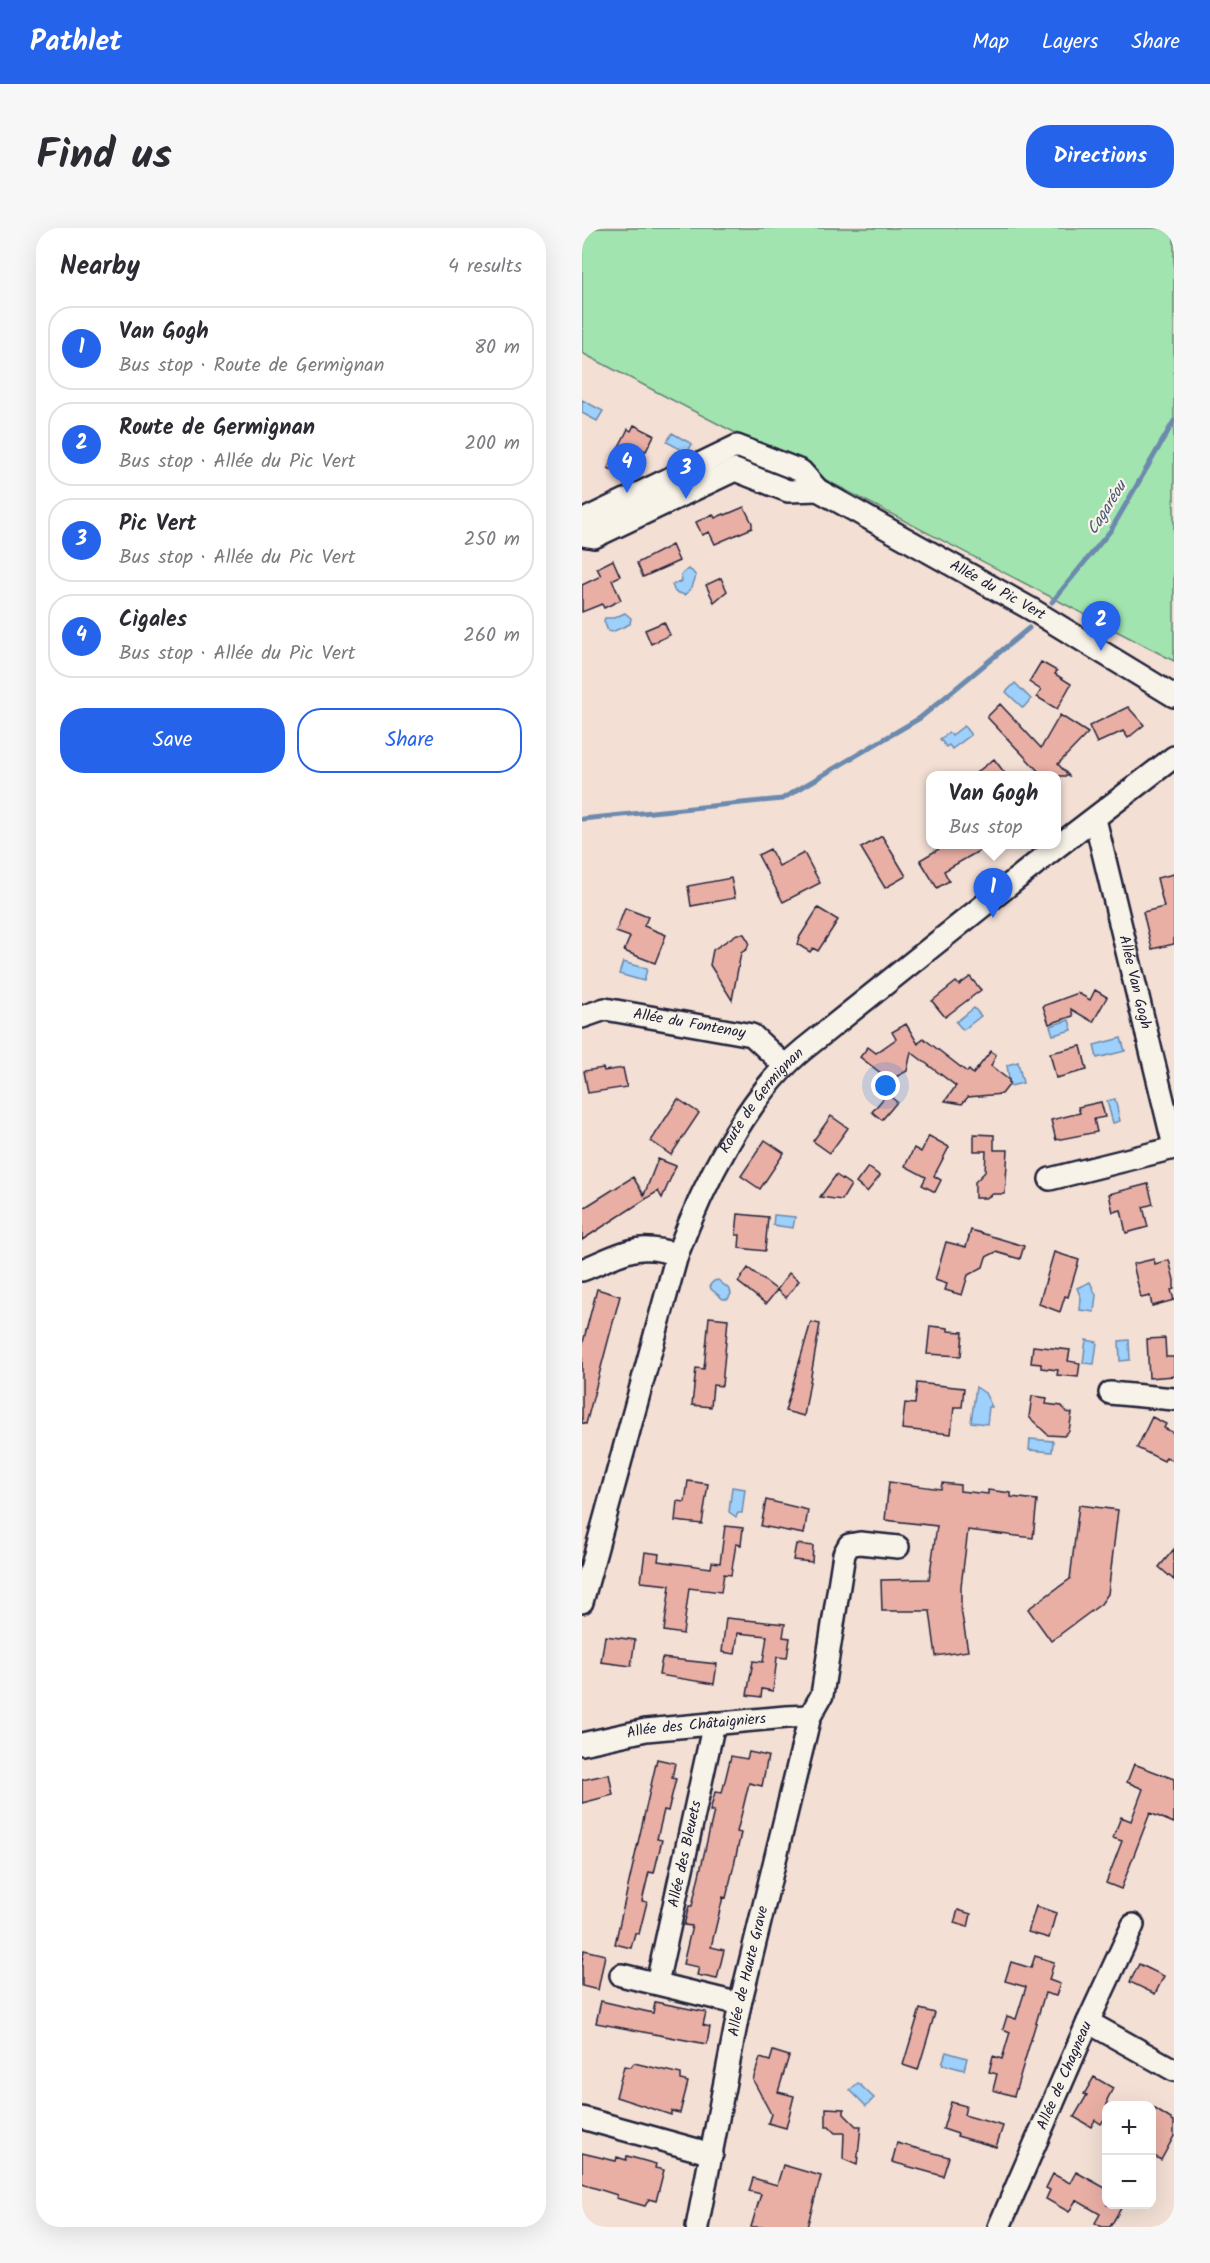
<!DOCTYPE html>
<html lang="en">
<head>
<meta charset="utf-8">
<style>
  body { margin:0; font-family:Kalam,sans-serif; background:#f7f7f7; color:#2b2b33 }
  .controls { position:absolute; right:18px; bottom:18px; display:grid; overflow:hidden; border-radius:12px; box-shadow:0 6px 24px #0002 }
  .controls button { width:54px; height:54px; display:grid; place-items:center; padding:0; border:0; border-bottom:2px solid #e1e1e2; background:#fff; color:#2b2b33; font:30px sans-serif }
  .you { position:absolute; left:304px; top:858px; width:21px; height:21px; margin:-15px; border:4px solid #fff; border-radius:50%; background:#1a73e8; box-shadow:0 0 0 9px #1a73e833 }
  .badge { display:grid; place-items:center; width:39px; height:39px; border-radius:50%; background:#2563eb; color:#fff; font-size:20px; font-weight:700 }
  .pin { position:absolute; translate:-50% -50px; filter:drop-shadow(0 2px 3px #0008) }
  .pin::after { content:''; position:absolute; top:32px; width:21px; height:18px; background:inherit; clip-path:polygon(0 0,100% 0,50% 100%) }
  .popup { position:absolute; left:344px; top:543px; width:135px; height:78px; box-sizing:border-box; display:grid; place-content:center; border-radius:12px; background:#fff; filter:drop-shadow(0 2px 4px #0005); font-size:20px; white-space:nowrap; color:#7c7c81 }
  .popup b { font-size:22px; color:#2b2b33 }
  .popup::after { content:''; position:absolute; left:50%; top:100%; margin-left:-12px; border:12px solid transparent; border-top-color:#fff }
  .list { margin:0; padding:0; list-style:none }
  h2 { display:flex; justify-content:space-between; align-items:center; height:78px; margin:0; padding:0 24px; font-size:26px }
  h2 small { font-size:20px; font-weight:400; color:#7c7c81 }
  .list li { display:grid; grid-template-columns:39px 1fr auto; gap:18px; align-items:center; box-sizing:border-box; height:84px; margin:0 12px 12px; padding:0 12px; border:2px solid #e1e1e2; border-radius:24px }
  .list b { display:block; font-size:22px; white-space:nowrap }
  .list p { margin:0; font-size:20px; white-space:nowrap; color:#7c7c81 }
  .list em { font-size:20px; font-style:normal; color:#7c7c81 }
  .actions { display:flex; gap:12px; padding:18px 24px }
  .actions a { flex:1; padding:14px 0; border:2px solid #2563eb; border-radius:24px; text-align:center; font-size:21px; color:#2563eb }
  .actions .main { background:#2563eb; color:#fff }
  .map { position:relative; flex:none; width:592px; height:1999px; overflow:hidden; border-radius:24px }
  header { display:flex; align-items:center; gap:36px; box-sizing:border-box; height:84px; padding:0 30px; background:#2563eb; color:#fff }
  header strong { font-size:28px }
  nav { display:flex; gap:33px; margin-inline-start:auto; font-size:21px }
  .intro { display:flex; align-items:center; justify-content:space-between; box-sizing:border-box; height:144px; padding:0 36px }
  h1 { margin:0; font-size:42px }
  .button { padding:15px 27px; border-radius:24px; background:#2563eb; color:#fff; font-size:21px; font-weight:700 }
  main { display:flex; gap:36px; padding:0 36px }
  aside { flex:1; background:#fff; border-radius:24px; box-shadow:0 6px 24px #0002 }
  .map>svg:first-child { display:block }
  .green { fill:#a1e4af; stroke:#628375; stroke-width:1.5 }
  .water { fill:#9dd0fb; stroke:#6c8aae; stroke-width:1.5 }
  .lines { fill:none; stroke-linecap:round; stroke-linejoin:round }
  .stream { stroke:#6c8aae; stroke-width:5 }
  .building { fill:#e9afa5; stroke:#22223b; stroke-width:1.5 }
  .minor-casing { stroke:#22223b; stroke-width:26 }
  .minor { stroke:#f7f3e8; stroke-width:21 }
  .labels { text-anchor:middle; dominant-baseline:central; stroke-width:4.5; stroke-linejoin:round; paint-order:stroke }
  .street-label { font-size:15px; fill:#22223b; stroke:#f7f3e8 }
  .water-label { font-size:16px; font-style:italic; fill:#475675; stroke:#f7f3e8 }
</style>
</head>
<body>
<header>
<strong>Pathlet</strong>
<nav><a>Map</a><a>Layers</a><a>Share</a></nav>
</header>
<div class="intro"><h1>Find us</h1><a class="button">Directions</a></div>
<main>
<aside>
<h2>Nearby<small>4 results</small></h2>
<ul class="list">
<li><span class="badge">1</span><div><b>Van Gogh</b><p>Bus stop · Route de Germignan</p></div><em>80 m</em></li>
<li><span class="badge">2</span><div><b>Route de Germignan</b><p>Bus stop · Allée du Pic Vert</p></div><em>200 m</em></li>
<li><span class="badge">3</span><div><b>Pic Vert</b><p>Bus stop · Allée du Pic Vert</p></div><em>250 m</em></li>
<li><span class="badge">4</span><div><b>Cigales</b><p>Bus stop · Allée du Pic Vert</p></div><em>260 m</em></li>
</ul>
<div class="actions"><a class="main">Save</a><a>Share</a></div>
</aside>
<div class="map">
<svg width="592" height="1999" viewBox="0 0 592 1999">
  <rect width="100%" height="100%" fill="#f3dfd4"/>
  <filter id="ink" filterUnits="userSpaceOnUse"><feTurbulence type="fractalNoise" baseFrequency=".0167" numOctaves="2"/><feDisplacementMap in="SourceGraphic" scale="12" xChannelSelector="R" yChannelSelector="G"/><feConvolveMatrix kernelMatrix="1 2 1 2 8 2 1 2 1" color-interpolation-filters="sRGB"/></filter>
  <g filter="url(#ink)">
    <path class="green" d="M0,0H592V433L0,125Z"/>
    <path class="water" d="M0,172L21,183L15,193L0,185Z
      M90,205L110,216L105,225L85,214Z
      M106,341L110,343L114,348L110,359L103,367L93,364L90,357L100,353L99,347Z
      M43,385L49,390L48,396L30,404L26,403L22,393L23,390H32Z
      M433,455L449,471L441,480L424,464Z
      M382,498L389,507L370,521L367,517L364,519L358,511L367,505L370,507Z
      M41,734L65,741L62,753L37,746Z
      M392,780L399,788L381,802L374,794Z
      M487,792L490,802L471,807L468,798Z
      M539,810L543,823L515,830L512,817Z
      M436,834L441,855L428,858L425,837Z
      M533,871L538,893L531,895L525,873Z
      M192,987L213,989L211,1000L191,997Z
      M136,1052L148,1062L149,1066L146,1071H141L129,1061L128,1057L132,1053Z
      M508,1054L514,1067L512,1084L498,1082L499,1070L495,1060Z
      M504,1112L515,1114L512,1136L501,1135Z
      M547,1112L548,1132L538,1133L537,1113Z
      M394,1159L403,1165L410,1179H407L405,1196L389,1194Z
      M448,1211L471,1213L470,1224L447,1222Z
      M150,1259L163,1261L160,1285H156L154,1289L147,1284Z
      M364,1824L385,1830L382,1842L360,1836Z
      M276,1855L292,1870L284,1878L268,1862Z"/>
    <g class="lines">
      <path class="stream" d="M470,374L529,302L592,193
        M0,591L200,571L338,490L447,400"/>
    </g>
    <path class="building" d="M52,197L72,207L64,223L61,222L46,250L26,240L46,201L49,203Z
      M162,279L170,295V300L133,316L127,304L120,307L114,294L131,286L133,290L142,286L143,287Z
      M90,317L97,333L61,349L55,335Z
      M31,332L38,348L30,352L39,372L22,380L20,376L0,384V357L19,348L15,340Z
      M139,350L145,363L132,374L124,357Z
      M82,394L88,407L69,416L63,402Z
      M459,434L475,443L473,446L489,456L475,481L455,469L459,462L447,454Z
      M418,476L459,520L478,487L506,505L476,536L487,548H461L405,489Z
      M546,479L562,497L546,510L541,503L515,515L507,498Z
      M412,531L425,548H390Z
      M300,608L324,648L303,660L279,620Z
      M365,616H409L362,643L367,653L355,660L338,632Z
      M188,621L197,638L222,625L238,655L201,674L176,627Z
      M592,646V716L570,721L561,684L582,679L575,650Z
      M149,650L153,670L109,678L106,658Z
      M43,680L66,689L62,698L84,707L73,735L42,723L48,709L34,704Z
      M236,680L256,692L236,723L231,720L228,724L215,716L218,711L217,710Z
      M155,706H162L167,714L165,721L159,725L150,772L128,737L131,722Z
      M388,749L399,762L363,789L350,773L374,754L377,757Z
      M513,762L525,769L511,794L489,781L491,788L467,796L461,778L496,765L508,772Z
      M324,796L336,816L341,810L385,844L387,842L391,846L409,823L414,827L409,838L427,852V857L420,866L386,869L380,876L363,873L374,858L329,824L325,843L308,852L278,829L286,819L294,825L314,811L310,804Z
      M499,818L505,842L474,850L468,825Z
      M21,840L22,843L41,840L45,859L6,865L2,843Z
      M305,866L315,874L300,892L290,884Z
      M96,871L117,885L89,927L69,913Z
      M519,874L523,889L512,891L515,904L474,912L469,892L498,885L496,879Z
      M249,888L266,900L248,925L231,913Z
      M392,906L412,907V922H426L423,966H411L404,970H393V954L403,944L404,923H392Z
      M347,908L367,919L352,948L359,952L353,964L340,957L344,949L323,938L332,920L339,924Z
      M183,912L202,925L178,961L159,948Z
      M76,931L94,938L80,970L76,963L0,1012V981L51,949L62,967Z
      M286,939L298,948L285,964L274,955Z
      M254,947L269,957L260,972L238,969Z
      M566,956L571,976L561,979L566,999L544,1005L539,982L531,984L527,966Z
      M156,986L186,989L183,1023L157,1020L158,1007H154Z
      M389,1002L442,1018L438,1031L414,1024L404,1029L401,1039L386,1047L380,1067L363,1062L365,1056L353,1052L364,1014L384,1019Z
      M472,1024L497,1032L486,1069L483,1068L478,1084L457,1076Z
      M572,1031L573,1036L587,1032L592,1052V1061L589,1062L592,1072L570,1078L568,1068L559,1070L551,1036Z
      M166,1040L195,1062L207,1045L217,1053L204,1070L195,1062L184,1076L156,1054Z
      M15,1061L38,1068L4,1196L0,1195V1118Z
      M127,1089L146,1091L140,1158L131,1157L129,1179L110,1177L114,1140L122,1141Z
      M229,1094L238,1096L222,1188L203,1183Z
      M348,1098L366,1100V1103L381,1104L379,1128L345,1126Z
      M583,1110L584,1129H592V1148L567,1150L565,1111Z
      M451,1118L488,1122L486,1133L498,1135L496,1149L475,1147L476,1142L459,1140V1136L449,1135Z
      M335,1155L382,1160L380,1179H372L369,1206L320,1201L323,1175L333,1176Z
      M450,1168L465,1170L464,1176L480,1178L484,1184L490,1185L487,1203L482,1208L466,1207L447,1189Z
      M570,1189L584,1196L582,1200L592,1205V1233L584,1229L582,1233L555,1220Z
      M106,1253L126,1256L120,1296L93,1293L95,1273L103,1274Z
      M307,1254L359,1261L360,1255L378,1257V1263L406,1266V1262L429,1265V1269L455,1272L451,1310L386,1302L379,1358V1381L386,1423L354,1428L348,1383H300L299,1352L347,1351L355,1298L303,1292Z
      M184,1272L226,1282L222,1306L179,1298Z
      M497,1277L536,1282L526,1366L519,1376L469,1413L446,1381L488,1351Z
      M143,1298L161,1300L159,1317L154,1316L149,1347L142,1346L139,1364L107,1360L101,1406L82,1403L88,1357L59,1354L63,1324L77,1326L76,1333L129,1340L130,1334L138,1335Z
      M214,1316L231,1318L230,1334L211,1332Z
      M592,1321V1352L577,1339Z
      M144,1390L203,1396L201,1409L208,1410L205,1430L195,1429L191,1463L180,1461L179,1469L165,1467L171,1433L181,1434L185,1408L156,1405L153,1426L140,1424Z
      M23,1408L53,1412L49,1438L19,1434Z
      M80,1430L135,1436L132,1456L77,1447Z
      M167,1524L186,1528L180,1558L167,1555L161,1580L155,1604L159,1605L152,1637L144,1670L141,1669L129,1719L142,1722L135,1751L115,1747L117,1739L101,1736L110,1698L102,1697L107,1678H110L132,1583H128L133,1564L140,1565L149,1528L165,1531Z
      M75,1531L93,1535L90,1550L94,1551L86,1583L82,1582L75,1611L80,1612L72,1645L67,1644L60,1673L65,1674L57,1706L53,1705L49,1720L33,1716Z
      M552,1536L592,1551V1595L568,1585L539,1661L524,1655L540,1613L531,1610L539,1589L549,1593L561,1561L545,1554Z
      M27,1546L31,1567L0,1575V1552Z
      M454,1678L474,1685L467,1710L446,1704Z
      M376,1682L389,1686L386,1699L372,1695Z
      M2,1722L23,1727L16,1762L0,1758V1733Z
      M453,1728L472,1734L467,1752L478,1756L474,1768L463,1765L432,1868L411,1862L415,1846L407,1844L411,1828L420,1831L428,1804L421,1801L425,1788L434,1791L444,1759L423,1753L429,1734L449,1740Z
      M557,1736L582,1748L573,1766L548,1754Z
      M19,1773L71,1785L73,1774L124,1784L121,1797L128,1799L125,1816L14,1795Z
      M338,1781L353,1785L336,1842L321,1837Z
      M191,1823L207,1828L196,1864L212,1868L204,1900L186,1895L189,1886L171,1852L178,1830L188,1833Z
      M52,1835L99,1846V1852L106,1854L98,1885L89,1883V1887L34,1869L42,1838L49,1839Z
      M512,1849L531,1860L525,1872V1887L519,1896L513,1892L509,1899L492,1889L505,1867L502,1866Z
      M369,1874L384,1878L382,1887L421,1898L414,1919L375,1908L376,1906L361,1901Z
      M570,1879L592,1893V1908L579,1932L570,1927Z
      M244,1880L262,1881V1886L274,1898H279L275,1937L261,1931L262,1905H253L247,1899H244Z
      M315,1915L367,1929L361,1948L310,1934Z
      M0,1925L34,1933L35,1929L44,1932L45,1928L74,1936L73,1940L82,1942L74,1973L67,1971L63,1978L34,1970L35,1967L0,1956Z
      M201,1937L239,1948L225,1999H169L179,1966L167,1963L171,1950L195,1957Z
      M494,1944L525,1961V1977H541L528,1999H520L513,1995L518,1986L494,1972L487,1984L464,1971L468,1962L464,1960L471,1946L488,1955Z"/>
    <g class="lines">
      <g class="minor-casing">
        <g id="minor">
          <path id="s1" d="M0,293L155,218L219,243L236,262L449,381L592,468"/>
          <path d="M0,307L12,309L153,242L206,263L236,262"/>
          <path id="s2" d="M513,591L592,918"/>
          <path id="s3" d="M0,789L23,781L170,807L202,837"/>
          <path d="M468,951L592,920"/>
          <path d="M0,1042C38,1027 54,1012 95,1027"/>
          <path d="M528,1165L592,1171"/>
          <path id="s4" d="M0,1374L95,1027C120,959 165,867 222,821L472,621L592,529"/>
          <path id="s5" d="M0,1516L64,1502L204,1489L228,1488"/>
          <path d="M39,1747L158,1776"/>
          <path id="s6" d="M75,1755L132,1495"/>
          <path d="M506,1794L592,1842"/>
          <path d="M0,1890L130,1926"/>
          <path id="s7" d="M115,1999L158,1776L228,1488L240,1467L262,1326L267,1317L278,1315L316,1319"/>
          <path id="s8" d="M417,1999L506,1794L551,1697"/>
        </g>
      </g>
      <use href="#minor" class="minor"/>
    </g>
  </g>
  <g class="labels">
    <g class="street-label">
      <text stroke="none"><textPath href="#s1" startOffset="472">Allée du Pic Vert</textPath></text>
      <text stroke="none"><textPath href="#s2" startOffset="168">Allée Van Gogh</textPath></text>
      <text stroke="none"><textPath href="#s3" startOffset="110">Allée du Fontenoy</textPath></text>
      <text stroke="none"><textPath href="#s4" startOffset="537">Route de Germignan</textPath></text>
      <text stroke="none"><textPath href="#s5" startOffset="116">Allée des Châtaigniers</textPath></text>
      <text stroke="none"><textPath href="#s6" startOffset="132">Allée des Bleuets</textPath></text>
      <text stroke="none"><textPath href="#s7" startOffset="261">Allée de Haute Grave</textPath></text>
      <text stroke="none"><textPath href="#s8" startOffset="165">Allée de Chagneau</textPath></text>
    </g>
    <g class="water-label">
      <text transform="translate(525 280) rotate(-58)">Cagaréou</text>
    </g>
  </g>
</svg>
<div class="controls">
<button>+</button>
<button>−</button>
</div>
<div class="you"></div>
<div class="pin badge" style="left:411px;top:690px">1</div>
<div class="popup"><b>Van Gogh</b>Bus stop</div>
<div class="pin badge" style="left:519px;top:423px">2</div>
<div class="pin badge" style="left:104px;top:271px">3</div>
<div class="pin badge" style="left:45px;top:265px">4</div>
</div>
</main>
</body>
</html>
